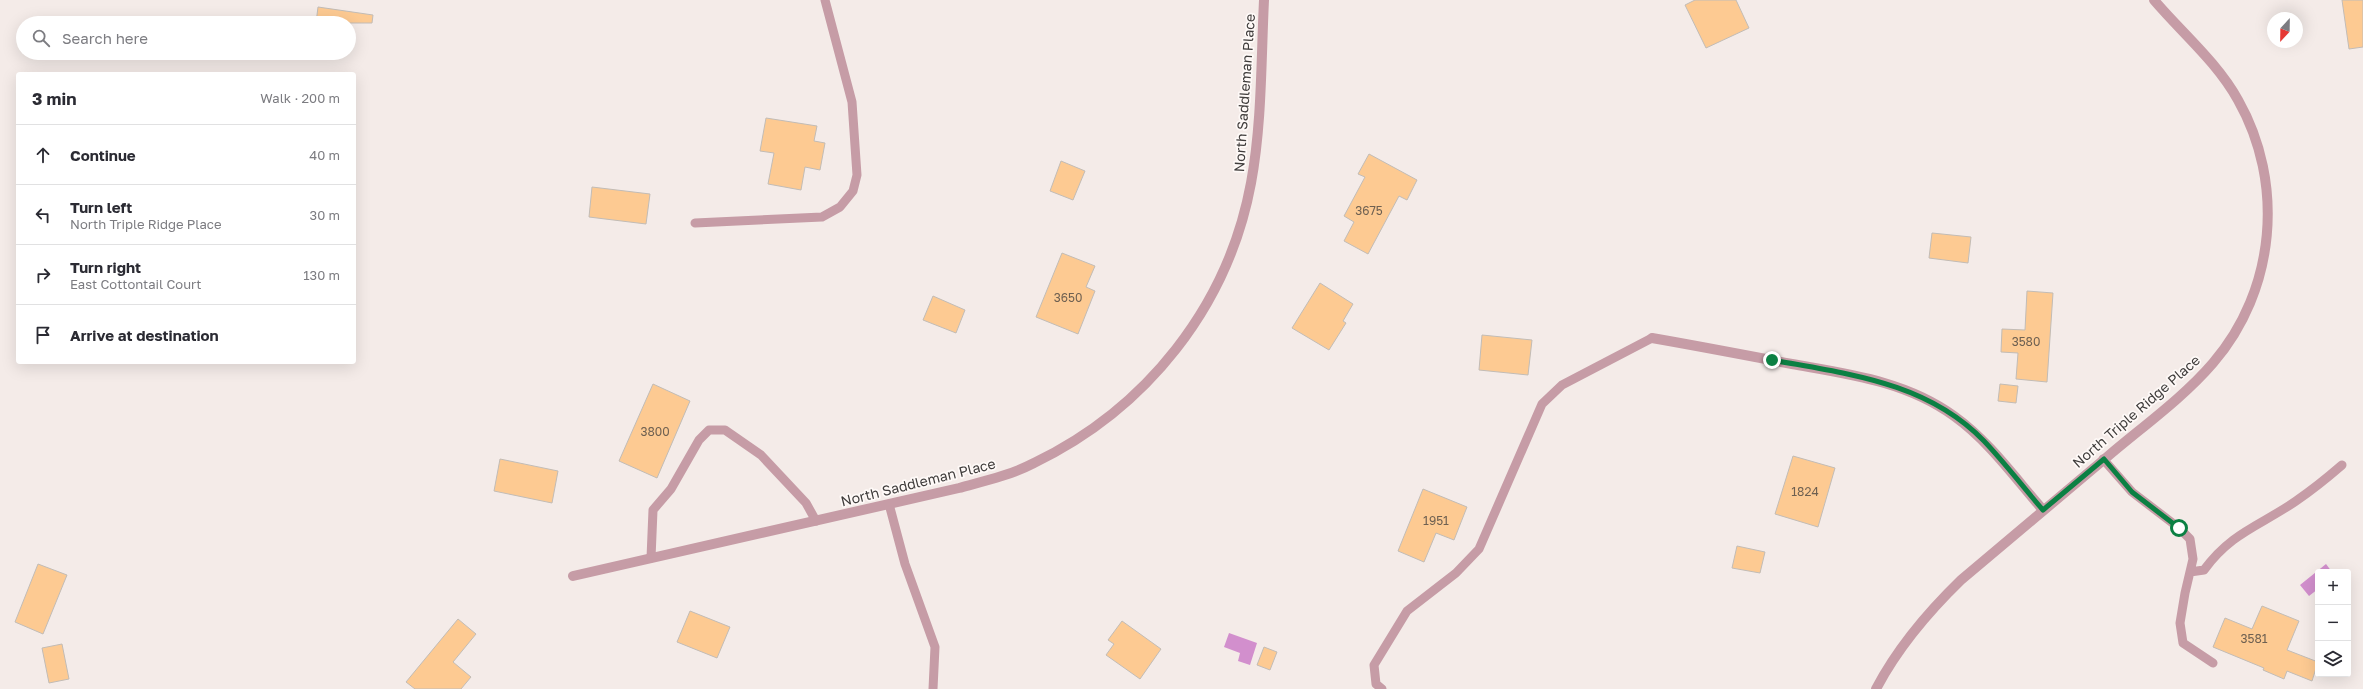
<!DOCTYPE html>
<html lang="en">
<head>
<meta charset="utf-8">
<style>
  body { margin:0; font-family:"Golos Text",sans-serif; background:#f7f7f7; color:#2b2b33 }
  .controls { position:absolute; right:12px; bottom:12px; display:grid; overflow:hidden; border-radius:4px; box-shadow:0 4px 16px #0002 }
  .controls button { width:36px; height:36px; display:grid; place-items:center; padding:0; border:0; border-bottom:1px solid #e1e1e2; background:#fff; color:#2b2b33; font:20px sans-serif }
  .compass { position:absolute; left:2267px; top:12px; width:36px; height:36px; border-radius:50%; background:#fff; box-shadow:0 4px 16px #0002; rotate:202deg }
  .stop { position:absolute; width:12px; height:12px; margin:-9px; border:3px solid #0b8043; border-radius:50%; background:#fff }
  .stop.end { background:#0b8043; border-color:#fff; box-shadow:0 1px 4px #0008 }
  .list { margin:0; padding:0; list-style:none }
  h2 { display:flex; justify-content:space-between; align-items:center; height:52px; margin:0; padding:0 16px; font-size:17px }
  h2 small { font-size:13px; font-weight:400; color:#7c7c81 }
  .list li { display:grid; grid-template-columns:26px 1fr auto; gap:12px; align-items:center; box-sizing:border-box; height:60px; padding:0 16px; border-top:1px solid #e1e1e2 }
  .list b { display:block; font-size:15px; white-space:nowrap }
  .list p { margin:0; font-size:13px; white-space:nowrap; color:#7c7c81 }
  .list em { font-size:13px; font-style:normal; color:#7c7c81 }
  .icon { flex:none; width:22px; height:22px; fill:none; stroke:currentColor; stroke-width:2; stroke-linecap:round; stroke-linejoin:round }
  .map { position:relative; flex:none; width:2363px; height:689px; overflow:hidden }
  .search { position:absolute; background:#fff; box-shadow:0 4px 16px #0002; left:16px; top:16px; width:340px; height:44px; display:flex; align-items:center; gap:10px; box-sizing:border-box; padding:0 14px; border-radius:22px; color:#7c7c81; font-size:15px }
  .panel { position:absolute; background:#fff; box-shadow:0 4px 16px #0002; left:16px; top:72px; width:340px; height:292px; border-radius:4px }
  .map>svg:first-child { display:block }
  .water { fill:#d28fcd }
  .building { fill:#fdca92; stroke:#c2bcb6 }
  .lines { fill:none; stroke-linecap:round; stroke-linejoin:round }
  .service { stroke:#c69ca6; stroke-width:9 }
  .minor { stroke:#c69ca6; stroke-width:10 }
  .route { stroke:#0b8043; stroke-width:5 }
  .labels { text-anchor:middle; dominant-baseline:central; stroke-width:3.5; stroke-linejoin:round; paint-order:stroke }
  .number-label { font-size:12px; fill:#6e6051 }
  .street-label { font-size:14px; fill:#3f3c3b; stroke:#fef9f7 }
</style>
</head>
<body>
<div class="map">
<svg width="2363" height="689" viewBox="0 0 2363 689">
  <rect width="100%" height="100%" fill="#f4ebe8"/>
  <path class="water" d="M2326,564L2332,572H2318V589L2309,596L2300,585Z
    M1229,633L1257,643L1250,665L1238,661L1240,653L1224,647Z"/>
  <path class="building" d="M1695,0H1736L1749,28L1706,48L1685,5Z
    M2342,0H2363V47L2349,49Z
    M318,7L373,15L372,23H316Z
    M766,118L817,126L814,141L825,143L820,170L805,167L801,190L768,184L774,153L760,151Z
    M1369,154L1417,180L1407,200L1399,196L1368,254L1344,241L1354,222L1344,216L1365,177L1358,174Z
    M1061,161L1085,171L1073,200L1050,191Z
    M592,187L650,194L646,224L589,217Z
    M1932,233L1971,237L1968,263L1929,258Z
    M1062,253L1095,266L1086,287L1095,291L1078,334L1036,317Z
    M1320,283L1353,304L1343,321L1346,323L1329,350L1292,328Z
    M2027,291L2053,293L2047,382L2016,379L2018,353L2001,352L2002,329L2025,330Z
    M933,296L965,310L956,333L923,320Z
    M1482,335L1532,340L1528,375L1479,370Z
    M653,384L690,401L657,478L619,461Z
    M2000,384L2018,386L2016,403L1998,401Z
    M1793,456L1835,468L1818,527L1775,514Z
    M500,459L558,471L552,503L494,491Z
    M1423,489L1467,507L1454,540L1436,533L1424,562L1398,551Z
    M1737,546L1765,552L1760,573L1732,568Z
    M38,564L67,575L43,634L15,622Z
    M2262,606L2299,621L2287,650L2318,662L2312,681L2287,671L2284,679L2263,670L2264,668L2213,647L2225,618L2252,629Z
    M690,611L730,627L717,658L677,642Z
    M458,619L476,634L453,662L471,677L461,689H415L406,682Z
    M1122,621L1161,649L1140,679L1106,655L1114,644L1108,640Z
    M62,644L69,679L49,683L42,648Z
    M1264,647L1277,652L1270,670L1257,665Z"/>
  <g class="lines">
    <path class="service" d="M695,223L822,217L840,207L853,191L857,175L852,102L825,0
      M2103,459L2132,492L2179,528L2190,539L2193,559L2185,593L2180,623L2183,643L2213,663
      M889,504L905,564L935,647L933,689
      M651,558L653,510L671,489L699,440L709,430H725L761,455L806,503L816,521
      M2190,572L2204,570C2232,532 2260,526 2296,501C2312,490 2327,478 2342,465
      M1382,689L1376,684L1374,665L1407,611L1456,573L1479,549L1542,404L1562,385L1652,338"/>
    <path class="minor" d="M1652,338C1698,346 1745,355 1792,364C1848,374 1906,381 1954,416C1989,441 2015,478 2043,510
      M573,576L959,488C985,481 1011,475 1034,463C1146,409 1228,307 1251,183C1262,124 1261,61 1264,0
      M1876,689C1898,647 1927,613 1961,580C2009,539 2058,498 2107,457C2142,427 2183,398 2213,363C2276,290 2285,183 2238,100C2217,62 2182,33 2154,0"/>
  </g>
  <g class="lines">
    <path class="route" d="M1772,360C1848,374 1927,382 1984,441C2005,463 2023,487 2043,510L2104,459L2132,492L2179,528"/>
  </g>
  <g class="labels">
    <g class="number-label">
      <text x="1369" y="210">3675</text>
      <text x="1068" y="297">3650</text>
      <text x="2026" y="341">3580</text>
      <text x="655" y="431">3800</text>
      <text x="1805" y="491">1824</text>
      <text x="1436" y="520">1951</text>
      <text x="2254" y="638">3581</text>
    </g>
    <g class="street-label">
      <text transform="translate(1244 93) rotate(-86)">North Saddleman Place</text>
      <text transform="translate(2136 411) rotate(-41)">North Triple Ridge Place</text>
      <text transform="translate(918 482) rotate(-14)">North Saddleman Place</text>
    </g>
  </g>
</svg>
<div class="controls">
<button>+</button>
<button>−</button>
<button><svg class="icon" aria-label="layers" viewBox="0 0 24 24"><path d="M12 4l9 5-9 5-9-5zM3 14l9 5 9-5"/></svg></button>
</div>
<svg class="compass" viewBox="-18 -18 36 36"><path d="M0-13l5 13h-10z" fill="#e53935"/><path d="M0 13l5-13h-10z" fill="#7c7c81"/></svg>
<div class="stop" style="left:2179px;top:528px"></div>
<div class="stop end" style="left:1772px;top:360px"></div>
<div class="search"><svg class="icon" aria-label="search" viewBox="0 0 24 24"><circle cx="10" cy="10" r="6"/><path d="M15 15l6 6"/></svg>Search here</div>
<section class="panel">
<h2>3 min<small>Walk · 200 m</small></h2>
<ul class="list">
<li><svg class="icon" aria-label="ahead" viewBox="0 0 24 24"><path d="M12 20V5M6 11l6-6 6 6"/></svg><div><b>Continue</b></div><em>40 m</em></li>
<li><svg class="icon" aria-label="left" viewBox="0 0 24 24"><path d="M17 20v-9H6M10 6l-5 5 5 5"/></svg><div><b>Turn left</b><p>North Triple Ridge Place</p></div><em>30 m</em></li>
<li><svg class="icon" aria-label="right" viewBox="0 0 24 24"><path d="M7 20v-9h11M14 6l5 5-5 5"/></svg><div><b>Turn right</b><p>East Cottontail Court</p></div><em>130 m</em></li>
<li><svg class="icon" aria-label="arrive" viewBox="0 0 24 24"><path d="M6 21V4h12l-3 4 3 4H6"/></svg><div><b>Arrive at destination</b></div></li>
</ul>
</section>
</div>
</body>
</html>
